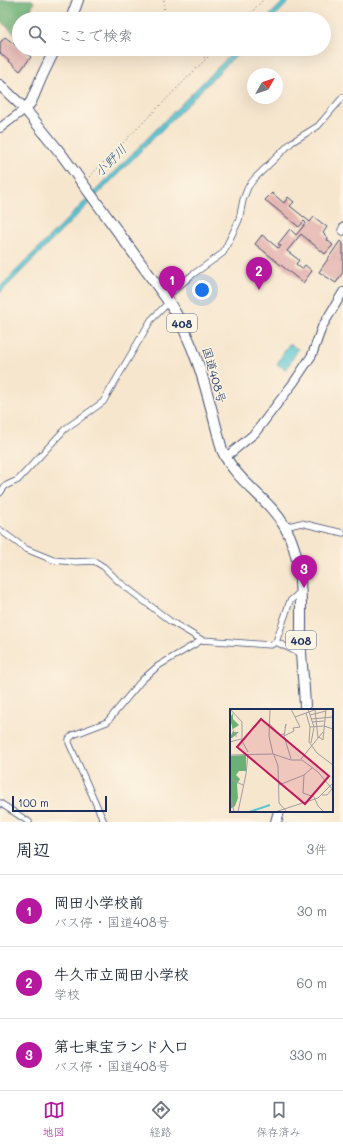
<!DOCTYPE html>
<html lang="ja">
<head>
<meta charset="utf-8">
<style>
  body { margin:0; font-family:Mali,"Klee One",sans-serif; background:#f6f6f7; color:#1f2937 }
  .compass { position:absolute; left:247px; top:68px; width:36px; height:36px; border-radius:50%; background:#fff; box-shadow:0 4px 16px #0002; rotate:50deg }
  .scale { position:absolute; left:12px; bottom:10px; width:95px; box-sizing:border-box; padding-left:4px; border:2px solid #1b2f5e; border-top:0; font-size:11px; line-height:14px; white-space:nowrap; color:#1b2f5e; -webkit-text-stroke:3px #fcf5e5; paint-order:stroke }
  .you { position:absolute; left:202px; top:290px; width:14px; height:14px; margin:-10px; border:3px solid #fff; border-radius:50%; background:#1a73e8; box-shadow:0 0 0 6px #1a73e833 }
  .badge { display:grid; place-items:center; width:26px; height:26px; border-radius:50%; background:#b5179e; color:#fff; font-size:13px; font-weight:700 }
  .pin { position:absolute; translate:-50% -33px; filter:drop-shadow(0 1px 2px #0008) }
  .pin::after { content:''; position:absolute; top:21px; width:14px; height:12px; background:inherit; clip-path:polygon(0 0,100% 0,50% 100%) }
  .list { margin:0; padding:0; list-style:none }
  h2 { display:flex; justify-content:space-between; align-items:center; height:52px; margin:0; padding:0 16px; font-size:17px }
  h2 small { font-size:13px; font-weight:400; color:#747a83 }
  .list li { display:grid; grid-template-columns:26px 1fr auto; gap:12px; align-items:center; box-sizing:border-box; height:72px; padding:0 16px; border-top:1px solid #e0e1e3 }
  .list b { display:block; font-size:15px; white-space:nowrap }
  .list p { margin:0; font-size:13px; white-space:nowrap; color:#747a83 }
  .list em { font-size:13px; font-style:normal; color:#747a83 }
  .icon { flex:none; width:22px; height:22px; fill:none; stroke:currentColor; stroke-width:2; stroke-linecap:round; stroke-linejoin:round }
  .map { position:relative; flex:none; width:343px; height:822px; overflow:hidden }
  .search { position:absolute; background:#fff; box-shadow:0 4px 16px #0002; left:12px; right:12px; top:12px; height:44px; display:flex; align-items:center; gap:10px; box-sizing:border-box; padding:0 14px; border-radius:22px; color:#747a83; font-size:15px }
  .sheet { height:268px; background:#fff }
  nav { display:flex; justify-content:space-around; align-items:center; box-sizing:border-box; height:56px; border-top:1px solid #e0e1e3; background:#fff; font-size:11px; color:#747a83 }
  nav a { display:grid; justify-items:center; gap:2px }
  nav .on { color:#b5179e }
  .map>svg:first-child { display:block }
  .forest { fill:#6bb075; stroke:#43706a }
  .water { fill:#5ac6d1; stroke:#3a7a98 }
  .building { fill:#e1aba9 }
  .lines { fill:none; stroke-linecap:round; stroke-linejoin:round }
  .street-casing { stroke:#3c4a6f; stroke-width:7 }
  .secondary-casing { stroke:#3c4a6f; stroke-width:10 }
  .highway-casing { stroke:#3c4a6f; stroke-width:12 }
  .path { stroke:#3c4a6f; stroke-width:1; stroke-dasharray:1 3; stroke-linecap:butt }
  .street { stroke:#fff; stroke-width:5.5 }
  .secondary { stroke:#fff; stroke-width:8 }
  .highway { stroke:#fff; stroke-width:10 }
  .labels { text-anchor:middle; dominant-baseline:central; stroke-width:3; stroke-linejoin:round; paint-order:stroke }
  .shield { fill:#fcf5e5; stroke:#5e6a86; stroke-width:1 }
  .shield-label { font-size:11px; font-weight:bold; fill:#1b2f5e }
  .street-label { font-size:12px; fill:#1b2f5e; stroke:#fcf5e5 }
  .water-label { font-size:13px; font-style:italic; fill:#2e5c80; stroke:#fcf5e5 }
  .inset-river { fill:none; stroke:#5ac6d1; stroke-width:2 }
  .inset-road { fill:none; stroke:#9f9da1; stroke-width:1 }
  .view { fill:#c2185b; fill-opacity:0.15; stroke:#c2185b; stroke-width:2 }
  .inset-edge { fill:none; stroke:#1b2f5e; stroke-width:2 }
</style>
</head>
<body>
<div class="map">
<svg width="343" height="822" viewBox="0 0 343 822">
  <rect width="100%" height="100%" fill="#fcf5e5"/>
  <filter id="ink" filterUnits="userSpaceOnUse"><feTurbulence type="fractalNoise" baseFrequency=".025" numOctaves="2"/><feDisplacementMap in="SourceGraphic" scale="8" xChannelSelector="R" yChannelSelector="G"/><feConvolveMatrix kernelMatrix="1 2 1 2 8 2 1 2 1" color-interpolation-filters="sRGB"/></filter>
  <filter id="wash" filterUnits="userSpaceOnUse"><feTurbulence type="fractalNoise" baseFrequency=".012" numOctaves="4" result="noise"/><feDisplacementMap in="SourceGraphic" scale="16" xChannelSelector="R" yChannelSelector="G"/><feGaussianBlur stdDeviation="0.9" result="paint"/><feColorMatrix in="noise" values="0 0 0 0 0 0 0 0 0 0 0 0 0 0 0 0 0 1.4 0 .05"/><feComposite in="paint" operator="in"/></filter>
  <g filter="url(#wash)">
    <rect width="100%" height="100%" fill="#f7e6ce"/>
    <path class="forest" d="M0,0H32L34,2L27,19H19V37L0,21Z"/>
    <path class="water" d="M285,0H291L272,19H266Z
      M236,49H242L0,293V287Z
      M289,344L298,349L286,370L277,364Z"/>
    <g id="blocks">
      <path class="building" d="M5,37L31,57L20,71L0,53V43Z
        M272,193L284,203L288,197L294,202L290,206L310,222L314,217L327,227L323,233L328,238L327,240L333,245L325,254L301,234L287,251L299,260L296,264L302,269L305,265L312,271L303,283L255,244L262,235L278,248L281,246L278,244L290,229L296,235L306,223L304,221L299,227L265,200Z
        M340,241L343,243V272L336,283L319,272Z"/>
    </g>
  </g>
  <g filter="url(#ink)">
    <use href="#blocks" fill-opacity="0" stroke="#3c4a6f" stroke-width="1"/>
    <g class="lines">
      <g class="street-casing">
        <path id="street" d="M343,226L341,230L343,232
          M166,297L192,275L223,253L239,220L243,200L248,187L254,179L292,142L318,126L343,97
          M0,493L5,486L18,480L65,429L103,402L151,320L169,302
          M285,527L301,523L343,533
          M0,530L26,549L53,560L74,562L94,561L104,567L118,581L170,621L202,640
          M276,642L290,601L299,593
          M0,803L29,822
          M104,822L69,743V739L73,735L107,722L142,680L158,666L202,640L271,645L276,642L301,654"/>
      </g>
      <g class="secondary-casing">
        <path id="secondary" d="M0,128L25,109
          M225,458L255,433L294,382L312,355L322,327L343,292"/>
      </g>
      <g class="highway-casing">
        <path id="highway" d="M71,19L78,0
          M0,85L25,109L62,155L169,302C199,350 208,397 222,450C237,483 268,497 285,527C306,563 300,612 301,652C302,672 305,691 305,710
          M25,109L31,102L42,76L55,49
          M276,822L279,811"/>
      </g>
      <path class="path" d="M164,0V10L167,19
        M245,19L263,0
        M195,49L206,59
        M89,177L216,49"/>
      <use href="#street" class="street"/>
      <use href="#secondary" class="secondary"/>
      <use href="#highway" class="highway"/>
    </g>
  </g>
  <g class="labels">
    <g class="shield">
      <rect x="167" y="314" width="30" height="18" rx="3"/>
      <rect x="286" y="631" width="30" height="18" rx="3"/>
    </g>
    <g class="shield-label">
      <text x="182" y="323">408</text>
      <text x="301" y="640">408</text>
    </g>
    <g class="street-label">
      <text transform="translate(215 375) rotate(74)">国道408号</text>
    </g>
    <g class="water-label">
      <text transform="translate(110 160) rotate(-45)">小野川</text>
    </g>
  </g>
  <g transform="translate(230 709)">
    <rect width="103" height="103" fill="#f7e6ce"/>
    <path d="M3,4V10L9,16L3,20L4,23H9L2,29H0L3,22L0,9ZM16,46V62H9L6,66L10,70L7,75L8,89L5,97L0,100V47Z" fill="#6bb075"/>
    <path class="inset-river" d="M19,103L40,96"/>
    <path class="inset-road" d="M0,0L12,13V30M40,0L39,27L43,45M61,0L65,8L87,0M78,0L84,18L81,34M85,1L88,29M76,4L80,18L79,33L87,44L103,56M80,6L96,2M81,10L103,8M82,13L94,12M39,14L50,26L54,25M80,18L94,17L103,20M55,19L56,15L54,27L61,50M0,27L6,23V28M54,27L64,22L63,19L70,18L65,8M89,28L93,31L96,0M0,33L11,30L18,43M0,46L43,45L61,51H72L88,63L103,81M44,46L48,57L49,94L57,103M71,50L93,23M74,66L73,84L84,88L88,97L94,103M0,70L13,76M49,76L74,66L82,59M0,84L4,103M92,86H97L102,80M8,103L16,65L18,45M45,103L88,89L103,74"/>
    <path class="view" d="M31,10L99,67L75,95L7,38Z"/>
    <rect width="103" height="103" class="inset-edge"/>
  </g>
</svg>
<svg class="compass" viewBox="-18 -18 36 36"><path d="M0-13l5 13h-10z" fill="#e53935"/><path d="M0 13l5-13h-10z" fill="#747a83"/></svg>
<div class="scale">100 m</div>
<div class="you"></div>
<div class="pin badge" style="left:172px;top:299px">1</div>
<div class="pin badge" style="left:259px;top:290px">2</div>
<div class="pin badge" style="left:304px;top:588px">3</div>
<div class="search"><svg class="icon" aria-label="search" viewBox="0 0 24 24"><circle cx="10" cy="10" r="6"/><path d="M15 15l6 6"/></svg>ここで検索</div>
</div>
<section class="sheet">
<h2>周辺<small>3件</small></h2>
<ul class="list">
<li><span class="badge">1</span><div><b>岡田小学校前</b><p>バス停 · 国道408号</p></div><em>30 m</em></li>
<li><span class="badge">2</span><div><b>牛久市立岡田小学校</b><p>学校</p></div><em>60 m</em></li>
<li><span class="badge">3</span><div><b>第七東宝ランド入口</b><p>バス停 · 国道408号</p></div><em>330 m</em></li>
</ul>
</section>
<nav>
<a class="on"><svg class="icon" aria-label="map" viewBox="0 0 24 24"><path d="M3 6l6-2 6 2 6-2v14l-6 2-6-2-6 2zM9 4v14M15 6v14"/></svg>地図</a>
<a><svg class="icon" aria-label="directions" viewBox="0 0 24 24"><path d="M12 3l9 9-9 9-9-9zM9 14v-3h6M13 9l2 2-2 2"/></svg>経路</a>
<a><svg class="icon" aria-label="saved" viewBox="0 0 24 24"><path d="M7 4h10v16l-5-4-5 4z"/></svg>保存済み</a>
</nav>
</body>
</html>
